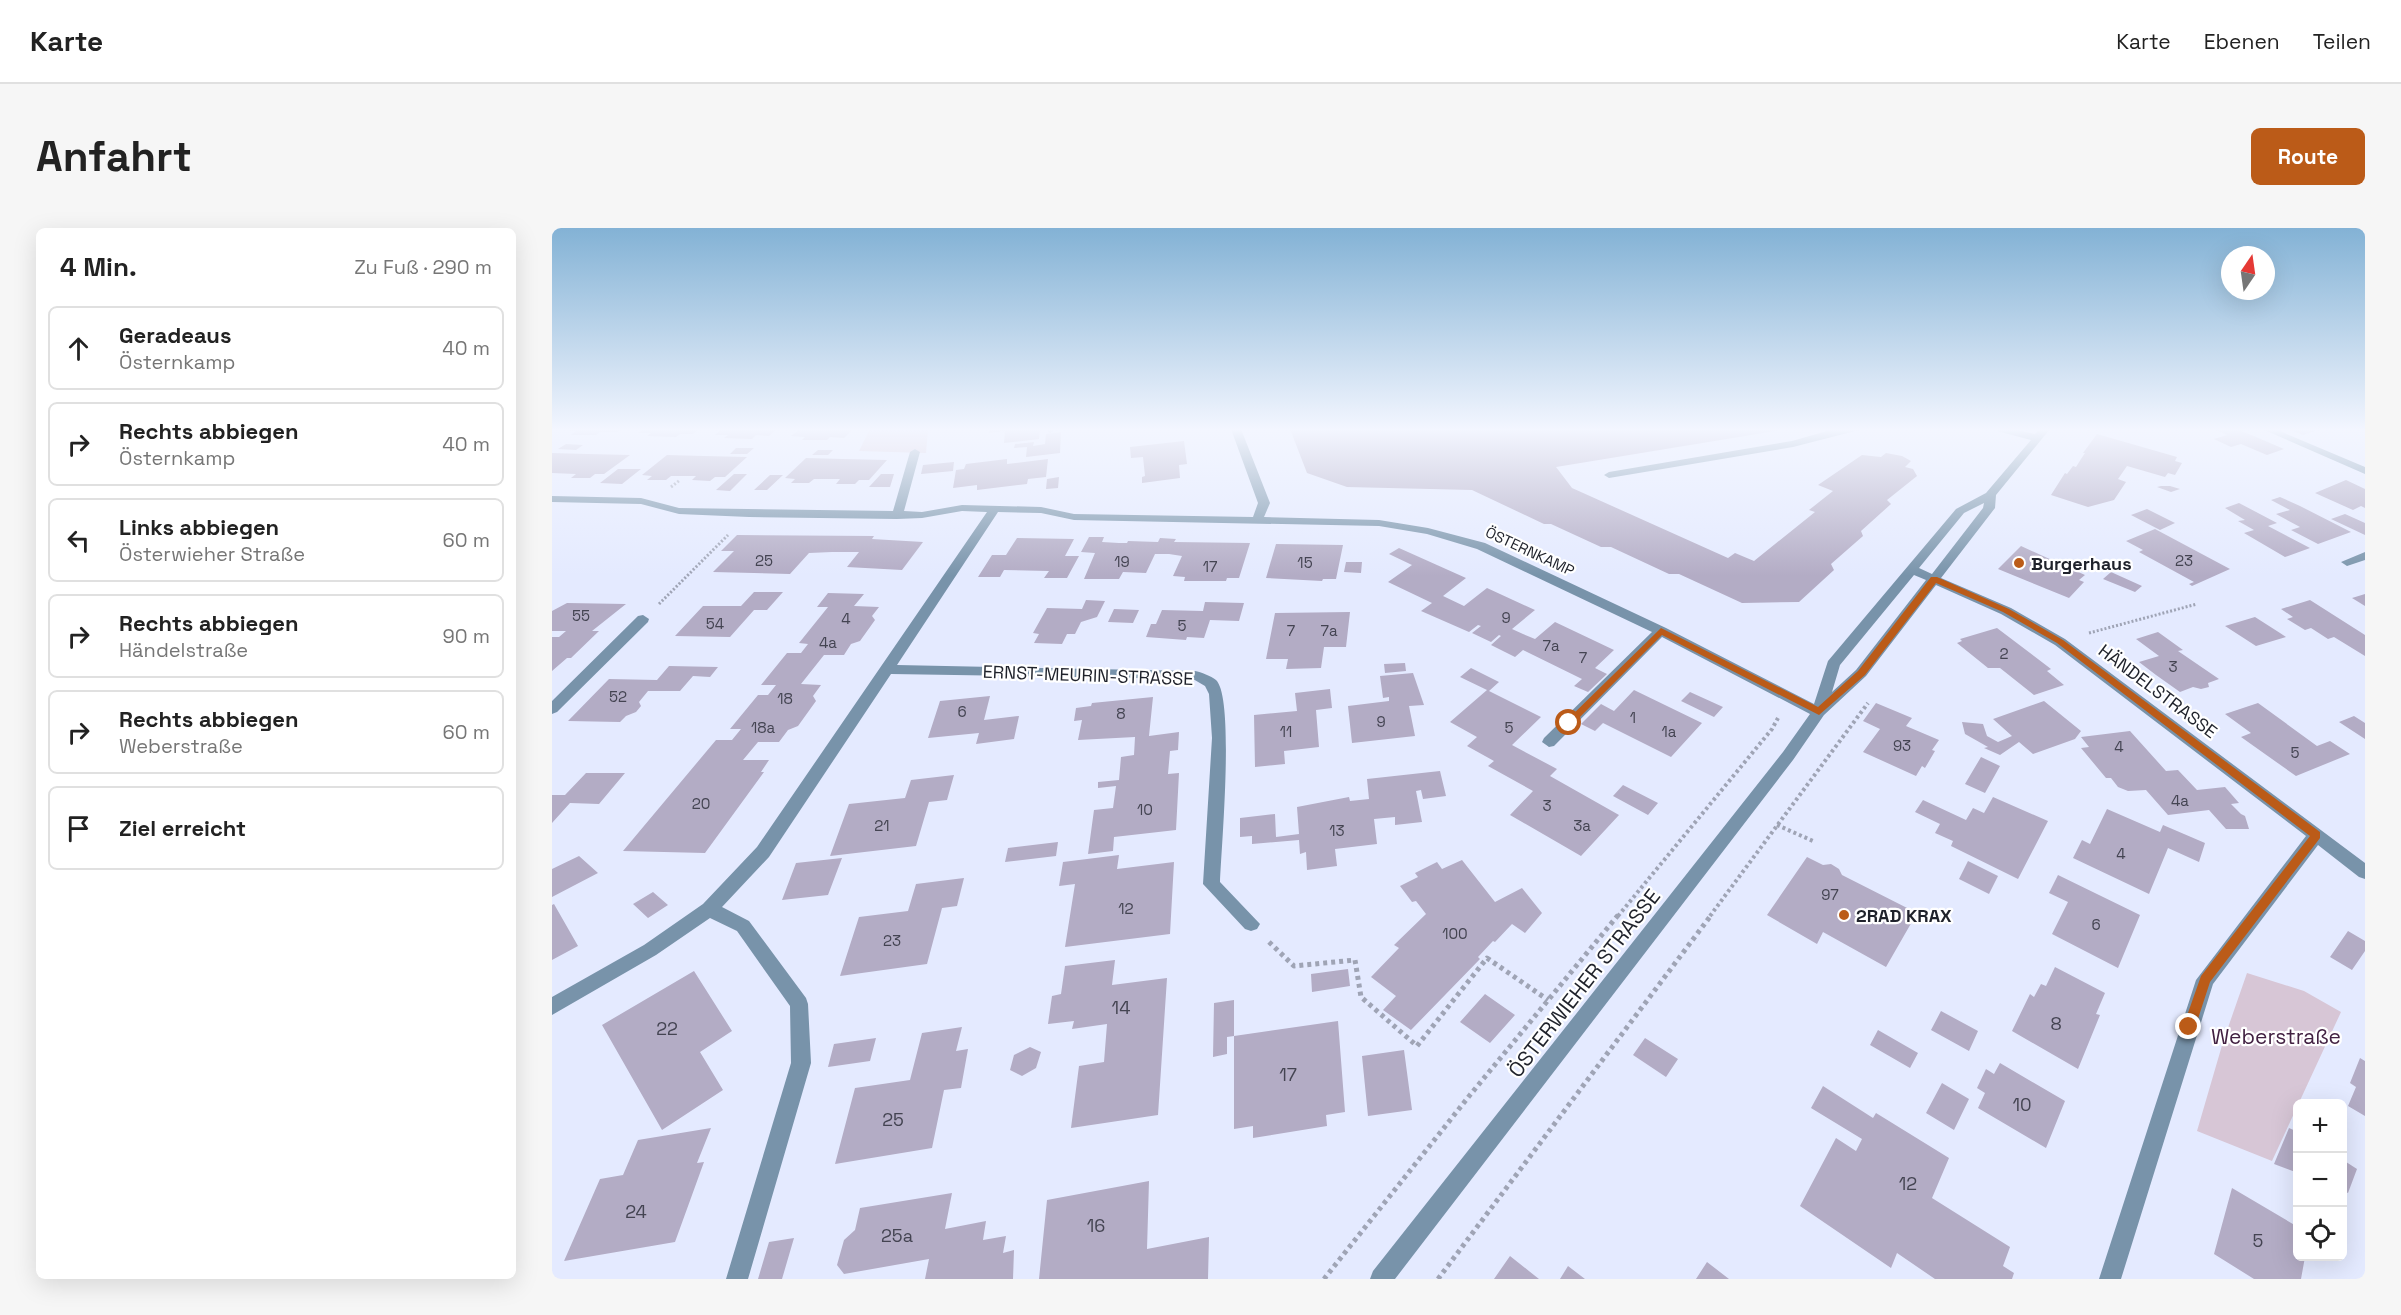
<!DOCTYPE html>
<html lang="de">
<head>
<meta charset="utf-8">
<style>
  body { margin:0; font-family:"Space Grotesk",sans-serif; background:#f6f6f6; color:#222 }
  .controls { position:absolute; right:18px; bottom:18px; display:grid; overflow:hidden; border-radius:9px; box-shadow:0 6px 24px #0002 }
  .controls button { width:54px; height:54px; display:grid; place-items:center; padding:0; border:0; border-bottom:2px solid #e0e0e0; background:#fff; color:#222; font:30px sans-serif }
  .compass { position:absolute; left:1669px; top:18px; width:54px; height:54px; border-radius:50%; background:#fff; box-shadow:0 6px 24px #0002; rotate:13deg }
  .stop { position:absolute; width:18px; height:18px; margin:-14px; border:4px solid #bb5b18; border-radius:50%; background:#fff }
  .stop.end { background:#bb5b18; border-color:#fff; box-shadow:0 2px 6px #0008 }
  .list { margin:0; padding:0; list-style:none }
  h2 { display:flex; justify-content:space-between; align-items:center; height:78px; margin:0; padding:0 24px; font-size:26px }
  h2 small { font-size:20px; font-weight:400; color:#767676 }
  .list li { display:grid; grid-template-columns:39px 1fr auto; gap:18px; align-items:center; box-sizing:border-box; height:84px; margin:0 12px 12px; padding:0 12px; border:2px solid #e0e0e0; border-radius:9px }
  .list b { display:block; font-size:22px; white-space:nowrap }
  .list p { margin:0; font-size:20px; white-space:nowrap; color:#767676 }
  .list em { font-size:20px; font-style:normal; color:#767676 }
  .icon { flex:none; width:33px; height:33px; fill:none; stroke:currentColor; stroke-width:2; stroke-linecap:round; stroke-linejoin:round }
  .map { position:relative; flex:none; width:1813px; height:1051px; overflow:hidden; border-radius:9px }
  header { display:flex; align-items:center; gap:36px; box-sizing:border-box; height:84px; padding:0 30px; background:#fff; border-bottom:2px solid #e0e0e0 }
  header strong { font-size:28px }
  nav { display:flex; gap:33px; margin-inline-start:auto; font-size:21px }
  .intro { display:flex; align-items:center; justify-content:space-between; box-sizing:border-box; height:144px; padding:0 36px }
  h1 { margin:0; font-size:42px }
  .button { padding:15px 27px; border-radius:9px; background:#bb5b18; color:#fff; font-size:21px; font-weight:700 }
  main { display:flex; gap:36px; padding:0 36px }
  aside { flex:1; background:#fff; border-radius:9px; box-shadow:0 6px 24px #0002 }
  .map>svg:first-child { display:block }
  .green { fill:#d7c6d6 }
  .building { fill:#b3acc5 }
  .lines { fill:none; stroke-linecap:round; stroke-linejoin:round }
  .path-far2 { stroke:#9fa4b5; stroke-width:3; stroke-dasharray:2 2; stroke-linecap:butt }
  .path-far1 { stroke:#9fa4b5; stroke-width:4; stroke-dasharray:3 3; stroke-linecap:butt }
  .path { stroke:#9fa4b5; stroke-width:5; stroke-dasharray:4 4; stroke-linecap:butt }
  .minor { fill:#7893aa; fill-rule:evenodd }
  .route { fill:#bb5b18 }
  .poi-dot { fill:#bb5b18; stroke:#fff; stroke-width:2 }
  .labels { text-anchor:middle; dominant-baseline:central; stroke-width:4.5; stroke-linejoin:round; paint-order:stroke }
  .far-street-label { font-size:15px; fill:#1f222b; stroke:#fff }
  .number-label { font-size:15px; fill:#444452 }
  .poi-label { font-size:18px; font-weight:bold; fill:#1f222b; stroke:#fff; text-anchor:start }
  .street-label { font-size:18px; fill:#1f222b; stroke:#fff }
  .near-number-label { font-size:18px; fill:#444452 }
  .near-street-label { font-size:21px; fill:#1f222b; stroke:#fff }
  .near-park-label { font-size:21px; fill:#422142; stroke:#fff }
</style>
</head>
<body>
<header>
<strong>Karte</strong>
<nav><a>Karte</a><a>Ebenen</a><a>Teilen</a></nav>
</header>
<div class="intro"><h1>Anfahrt</h1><a class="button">Route</a></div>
<main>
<aside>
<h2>4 Min.<small>Zu Fuß · 290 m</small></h2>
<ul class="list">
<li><svg class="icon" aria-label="ahead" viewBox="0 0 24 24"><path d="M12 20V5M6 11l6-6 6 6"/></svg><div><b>Geradeaus</b><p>Östernkamp</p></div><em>40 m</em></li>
<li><svg class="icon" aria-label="right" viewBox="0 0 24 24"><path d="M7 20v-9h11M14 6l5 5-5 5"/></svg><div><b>Rechts abbiegen</b><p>Östernkamp</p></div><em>40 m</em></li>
<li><svg class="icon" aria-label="left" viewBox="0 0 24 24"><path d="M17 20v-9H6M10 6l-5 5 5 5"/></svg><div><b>Links abbiegen</b><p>Österwieher Straße</p></div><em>60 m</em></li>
<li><svg class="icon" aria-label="right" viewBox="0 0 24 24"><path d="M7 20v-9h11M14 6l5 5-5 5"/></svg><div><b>Rechts abbiegen</b><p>Händelstraße</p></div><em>90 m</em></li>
<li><svg class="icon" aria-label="right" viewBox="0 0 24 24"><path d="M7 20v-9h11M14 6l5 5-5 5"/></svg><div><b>Rechts abbiegen</b><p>Weberstraße</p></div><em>60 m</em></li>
<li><svg class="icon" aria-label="arrive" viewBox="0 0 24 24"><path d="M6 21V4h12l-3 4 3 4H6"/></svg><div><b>Ziel erreicht</b></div></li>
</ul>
</aside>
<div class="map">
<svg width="1813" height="1051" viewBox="0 0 1813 1051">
  <rect width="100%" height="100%" fill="#e4eaff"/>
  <path class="green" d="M318,201H376L374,225L307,223Z
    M1695,745L1752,763L1789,784L1720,933L1645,903L1671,814Z"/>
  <path class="building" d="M20,201H70L65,204H48L44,207H19L24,203H17Z
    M92,201H148L141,206H128L124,209L95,208L99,205H86Z
    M170,201H225L217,208L204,207L200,211L172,210L176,207H163Z
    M248,201H301L292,210L278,209L275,212H250L253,209L239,208Z
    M438,201H488L487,211L452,215L453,203L437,205Z
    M738,201H1236L1004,239L1020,260L1176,330L1183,325L1202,333L1263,284L1257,282L1281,263L1266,257L1310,227L1329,229L1334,225L1350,228L1359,233L1353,239L1361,241L1365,248L1335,272L1339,276L1309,303L1311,308L1279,336L1282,342L1247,374L1190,375L1127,346H1117L1059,319H1049L999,296H992L920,262L795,259L755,245Z
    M1662,201H1695L1690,203L1732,221L1715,227L1689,216L1679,219L1662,211L1675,207Z
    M1736,201H1770L1751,207Z
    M509,204L508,225L474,229L475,219L462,220L463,216L482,214L481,218L493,216L494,206Z
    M1545,206L1625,229L1623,233L1630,235L1623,247L1616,245L1613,249L1575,238L1566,251L1574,254L1562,272L1536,279L1499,267L1513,245L1515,246L1521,238L1524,239L1529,231L1533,225H1531Z
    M632,213L635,236L627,237L628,250L590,255V249L593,248L591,229L579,230L578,219Z
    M14,216L31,217L24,222L6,221Z
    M184,220H202L195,226H178Z
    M266,222H281L276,227H260Z
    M0,225L35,226L78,227L52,246H43L38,250H19L24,246L0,245Z
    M115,227L152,228L195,229L173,249H163L158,253L140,252L144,248H119L114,252H95L100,248L90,247Z
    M254,230L291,231L335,232L317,252H307L303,256H284L288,251H262L257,255H239L243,251L233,250Z
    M455,231V236L496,231L494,249L476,251L475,256L425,262V257L401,260L404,242L412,241L414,236Z
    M402,234L401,243L369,246L371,237Z
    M66,241H89L70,256L48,255Z
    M182,246H195L178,263L164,262Z
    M329,246H342L338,259H317Z
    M218,247H231L215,262H202Z
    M507,249L506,260L494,261L495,251Z
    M1794,252L1813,261V280L1809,278L1801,282L1763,265Z
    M1609,258H1618L1628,261L1619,264L1605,259Z
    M1728,269L1748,278L1799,304L1766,316L1739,302L1748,299L1724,286L1738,282L1719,272Z
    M1687,275L1725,295L1716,298L1758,320L1733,329L1692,305L1702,302L1686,293L1693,292L1673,280Z
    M1595,281L1623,295L1608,302L1579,287Z
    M1793,286L1813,295V307L1779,291Z
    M1603,301L1678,341L1640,358L1637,356L1642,354L1587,324L1591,322L1574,313Z
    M185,307L322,308L320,311L371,314L350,342L295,339L307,324H280L257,325L238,346L161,344L182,323H169Z
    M537,309H552L550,314L567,315H575L576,313L606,314L608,310L624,311L622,314L698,315L687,350H675L674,353H632L633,349L621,348L630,328L617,326H603L594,345L571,344L567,351H532L543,325L529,324Z
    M465,310L522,311L513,328H527L515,350H492L497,343L452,342L448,349H426L440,327H454Z
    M724,316L791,317L784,351H771L770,353L714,350Z
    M1469,318L1533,347L1527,352L1532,354L1517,370L1446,341Z
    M847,320L914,350L891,368L912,378L935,360L983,382L960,401L971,406L983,411L1003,394L1062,422L1043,440L1055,446L1036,464L1022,458L1030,451L971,422L963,429L939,417L949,408L947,407L939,414L920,405L929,398L926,397L917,404L869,383L880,375L836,354L860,337L837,326Z
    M794,334H810L809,345L792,344Z
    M1559,344L1590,358L1583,364L1551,351Z
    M202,364H231L215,382H202L178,409L123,408L151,378H189Z
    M276,365L312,366L302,378L327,379L320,388L323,392L308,413L299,416L292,427H272L249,456L269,457L261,468L264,473L246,498L236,502L227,514H206L191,532H217L209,544H212L153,625L71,623L164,512H180L189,501H178L206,467H216L224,457H209L235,425H249L256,416L247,415L276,379H265Z
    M1813,366V378L1800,370Z
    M534,372L553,373L545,389L529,394L523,406H515L510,416L482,415L487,406L481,405L495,380L530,381Z
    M1758,372L1813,407V428L1782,409L1776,411L1759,400L1753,402L1735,391L1741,389L1729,381Z
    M653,374L692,375L687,393L658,392L652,410L635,409L634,412L594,409L599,396H604L610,382L651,383Z
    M15,375L74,376L40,403H47L19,430H15L0,443V409H7L14,403H0V383Z
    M562,381L587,382L581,395L556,394Z
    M798,384L794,419H772L769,440L734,441L736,431H714L723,385Z
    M1703,389L1728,405L1734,409L1704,418L1673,398Z
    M1445,400L1499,441L1495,443L1512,457L1482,467L1448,440H1436L1405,415L1410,413L1408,411Z
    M1606,404L1631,422L1626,423L1667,451L1656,455L1657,459L1649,461L1641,459L1628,464L1604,447L1587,434L1607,428L1584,411Z
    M853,435L854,443L833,445L832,436Z
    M117,438L166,439L158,449L141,448L128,463H96L87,474L89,478L84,484L74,488L68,494L16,493L57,451L105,452Z
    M919,440L947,454L937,463L989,489L960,517L1005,541L998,548L1067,587L1029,628L958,587L981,563L936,538L942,533L915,518L925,509L898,494L935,462L908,449Z
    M861,445L872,477L857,478L863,508L800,515L796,478L837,473V469L831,470L828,448Z
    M778,461L780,480L764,482L767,519L732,523L733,536L703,539L702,487L745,483L743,465Z
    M1082,462L1150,495L1119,529L1051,495L1043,503L1029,496L1049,476L1062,483Z
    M1138,464L1171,479L1162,489L1129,473Z
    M438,468L432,492L467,488L462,511L424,516L427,505L376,510L388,473Z
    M601,469L597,508L627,504L626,522L618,523L616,546L627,545L624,602L562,609L561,623L536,626L542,582L561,580L564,558L546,560V554L567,552L569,529L582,527L583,509L526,512L530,492L522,493L524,480L539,478L540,475Z
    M1492,473L1529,503L1523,511L1481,526L1467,514L1448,527L1432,520L1436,519L1413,506L1410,494L1431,496L1435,508L1446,514L1460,508L1441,491Z
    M1324,475L1360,490L1354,498L1387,512L1380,522L1383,523L1373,540L1370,538L1364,548L1311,524L1328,501L1311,493Z
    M1706,475L1765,518L1778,513L1798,526L1744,548L1689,509L1699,505L1673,486Z
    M1802,488L1813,495V511L1787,494Z
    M1578,503L1614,543L1626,542L1645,562L1673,559L1687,575L1679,576L1689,586L1693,588L1697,601H1674L1657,582L1616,587L1594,562L1576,563L1566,559L1559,550H1554L1529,520L1537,519L1529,509Z
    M1429,529L1448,538L1433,565L1413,556Z
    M888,543L894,568L871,571L869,562L864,563L870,594L843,597V589L822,591L825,616L783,621L785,638L755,642L754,624L748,626L747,612L700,616V608L688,609V590L723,586L724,609L747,606L745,579L797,569L798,573L817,571L815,551Z
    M34,545H73L47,576L18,575L0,595V567H13Z
    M402,547L395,572L377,574L364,618L278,628L297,576L353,570L359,552Z
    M1071,557L1106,575L1096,587L1061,568Z
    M1441,569L1496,593L1466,651L1399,618L1401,613L1383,605L1388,596L1363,584L1371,572L1414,592L1421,580L1432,585Z
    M1555,581L1608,604L1611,597L1653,615L1647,634L1616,620L1597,666L1521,630L1530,612L1538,616Z
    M506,614L504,628L453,634L456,620Z
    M567,627L565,641L622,634L618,706L513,719L523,656L507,658L511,634Z
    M27,628L46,645L0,669V641Z
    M1255,629L1271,637L1279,636L1287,641L1290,647L1365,685L1334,739L1271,704L1265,716L1215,687Z
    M290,630L276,667L230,672L244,635Z
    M910,632L943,674L970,660L990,685L973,705L960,696L943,714L941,713L926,729L928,731L859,802L831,782L844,768L819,749L847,720L842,717L874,686L864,673L860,674L848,658L866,649L863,645L885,634L890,641Z
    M1416,633L1446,648L1437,666L1407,651Z
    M1506,647L1588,687L1566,740L1500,706L1516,674L1497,665Z
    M412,650L405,678L390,680L375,736L288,748L307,689L356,683L364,656Z
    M101,664L116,677L96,690L81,676Z
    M2,676L26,718L0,732V677Z
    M1796,703L1813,713V723L1800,742L1778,729Z
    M563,732L560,757L615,750L606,887L519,900L527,838L552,834L555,796L520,801L522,793L496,796L500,768L509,766L513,738Z
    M1503,739L1553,765L1544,786L1548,787L1526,841L1460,803L1478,766L1482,769L1489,756L1494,758Z
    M796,741L798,758L760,764L759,746Z
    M142,743L180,803L148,824L171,862L110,902L50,797Z
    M933,766L963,787L938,815L908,794Z
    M682,772V808L786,793L793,884L774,887L775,898L701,910V898L682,901V808L675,809V826L661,829L662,775Z
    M1389,783L1426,803L1417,823L1379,802Z
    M410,799L404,823L416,821L409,860L392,862L380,920L283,936L303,860L358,852L370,805Z
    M1326,802L1366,825L1358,840L1318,817Z
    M324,810L318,833L276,839L282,816Z
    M1093,810L1126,831L1114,849L1081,827Z
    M478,819L489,824L484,840L470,848L458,842L462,827Z
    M852,822L860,882L816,888L810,828Z
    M1808,830L1813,833V888L1796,878L1804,859L1798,855Z
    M1448,835L1513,873L1494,920L1426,880L1433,865L1425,860L1434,841L1442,846Z
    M1390,855L1417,871L1402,902L1374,885Z
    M1271,858L1321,890L1324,885L1397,930L1380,970L1458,1019L1451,1038L1462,1045L1460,1051H1383L1345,1025L1339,1040L1248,978L1284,910L1304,923L1310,911L1259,880Z
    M159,900L145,935L152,934L123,1014L12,1033L48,951L71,947L86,912Z
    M1737,900L1746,904V945L1722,936Z
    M1791,932L1805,941L1796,965L1791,963Z
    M597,953L595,1021L657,1009L656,1051H487L495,972Z
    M1680,960L1746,999V1028L1753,1029L1749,1051H1702L1662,1026Z
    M400,965L393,1001L434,993L431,1012L454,1008L451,1025L462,1022L461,1051H373L377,1031L292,1046L285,1037L292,1012L303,1002L308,980Z
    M242,1010L230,1051H206L217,1014Z
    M958,1028L987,1051H942Z
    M1155,1034L1177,1051H1144Z
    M1016,1038L1033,1051H1008Z"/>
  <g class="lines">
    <path class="path-far2" d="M119,259L128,252
      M107,376L176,307
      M1537,405L1645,376"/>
    <path class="path-far1" d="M1225,597L1261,613
      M1066,688L1220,501L1226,490
      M1158,688L1316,475"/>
    <path class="path" d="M717,714L742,738L803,732L809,769L865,818L935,730L996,772
      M772,1051L918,867L1067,686
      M886,1051L1160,686"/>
    <path class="minor" d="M493,201H503V202L498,205Z
      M679,201H689L718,275L712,289L827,292L876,300L933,315L1114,400L1262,476L1276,433L1404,281L1434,265L1479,212L1445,203L1444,201H1460L1483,206L1488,201H1498L1444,267L1443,280L1389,350L1459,380L1513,411L1813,635V651L1807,649L1766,617L1661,756L1569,1051H1547L1644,752L1754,608L1503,417L1449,386L1384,357L1314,448L1272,487L1241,532L843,1051H818L821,1043L1231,524L1258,486L1110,409L1002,518L997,519L990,514L992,510L1100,404L925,321L875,306L827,298L522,292L489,285L446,284L345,437L643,443C649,444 659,448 664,452C683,470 669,622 668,654L708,696L705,701L699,703L693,701L651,656L660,510L657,466L653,458L641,451L339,446L217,629L170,679L197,693L254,770L256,776L259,835L196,1051H174L239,835L238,778L185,703L158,690L104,727L0,787V769L92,717L151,676L205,619L435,284L410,283L370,290L345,291L197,289L127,286L89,276L0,274V268L89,270L127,280L341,283L358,224L363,221L368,224L352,283L370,284L410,277L489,279L522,286L701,289L706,275ZM1432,275L1431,280L1380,346L1367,340L1412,285ZM1362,347L1374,352L1304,442L1280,464L1288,437Z
      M1282,201H1311L1241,219L1057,250L1052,247L1057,244L1240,213Z
      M1710,201H1723L1813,239V246Z
      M1813,324V332L1795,338L1789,334Z
      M91,387L97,391L96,394L5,484L0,486V473L86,388Z"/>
  </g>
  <linearGradient id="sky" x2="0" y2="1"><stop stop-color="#83b2d5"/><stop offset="0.58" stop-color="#f3f6ff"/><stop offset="1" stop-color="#f3f6ff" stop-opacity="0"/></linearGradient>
  <rect width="1813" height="348" fill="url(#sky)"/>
  <path class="route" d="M1379,349H1385L1457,381L1511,412L1768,604V610L1658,754L1642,803L1637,805L1631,799L1649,748L1758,608L1505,415L1451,384L1384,355L1313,447L1267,487L1110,407L1020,497H1013L1012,495L1109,400L1266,479L1306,443Z"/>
  <g class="poi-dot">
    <circle cx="1467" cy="335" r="6"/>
    <circle cx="1292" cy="687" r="6"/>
  </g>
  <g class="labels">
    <g class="far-street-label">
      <text transform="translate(978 323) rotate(25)">ÖSTERNKAMP</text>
    </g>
    <g class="number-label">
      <text x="212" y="332">25</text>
      <text x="1632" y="332">23</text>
      <text x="570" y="333">19</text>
      <text x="753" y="334">15</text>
      <text x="658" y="338">17</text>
      <text x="29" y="387">55</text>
      <text x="954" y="389">9</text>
      <text x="294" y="390">4</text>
      <text x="163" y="395">54</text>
      <text x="630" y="397">5</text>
      <text x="739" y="402">7</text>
      <text x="777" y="402">7a</text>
      <text x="276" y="414">4a</text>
      <text x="999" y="417">7a</text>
      <text x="1452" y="425">2</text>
      <text x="1031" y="429">7</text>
      <text x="1621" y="438">3</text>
      <text x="66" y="468">52</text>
      <text x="233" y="470">18</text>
      <text x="410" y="483">6</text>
      <text x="569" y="485">8</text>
      <text x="1081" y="489">1</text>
      <text x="829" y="493">9</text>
      <text x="211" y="499">18a</text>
      <text x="957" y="499">5</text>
      <text x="734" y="503">11</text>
      <text x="1117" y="503">1a</text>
      <text x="1350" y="517">93</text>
      <text x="1567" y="518">4</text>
      <text x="1743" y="524">5</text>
      <text x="1628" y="572">4a</text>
      <text x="149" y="575">20</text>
      <text x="995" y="577">3</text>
      <text x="593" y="581">10</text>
      <text x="330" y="597">21</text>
      <text x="1030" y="597">3a</text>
      <text x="785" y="602">13</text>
      <text x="1569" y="625">4</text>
      <text x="1278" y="666">97</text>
      <text x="574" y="680">12</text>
      <text x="1544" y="696">6</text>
      <text x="903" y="705">100</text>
      <text x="340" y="712">23</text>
    </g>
    <g class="poi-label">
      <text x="1479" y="335">Burgerhaus</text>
      <text x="1304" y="687">2RAD KRAX</text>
    </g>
    <g class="street-label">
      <text transform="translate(536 447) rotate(2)">ERNST-MEURIN-STRASSE</text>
      <text transform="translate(1606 463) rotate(37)">HÄNDELSTRASSE</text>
    </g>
    <g class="near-number-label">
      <text x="569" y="779">14</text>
      <text x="1504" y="795">8</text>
      <text x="115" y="800">22</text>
      <text x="736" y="846">17</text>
      <text x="1470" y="876">10</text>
      <text x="341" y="891">25</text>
      <text x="1356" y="955">12</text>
      <text x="84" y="983">24</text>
      <text x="544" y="997">16</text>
      <text x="345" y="1007">25a</text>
      <text x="1706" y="1012">5</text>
    </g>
    <g class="near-street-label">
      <text transform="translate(1032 755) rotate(-52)">ÖSTERWIEHER STRASSE</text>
    </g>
    <g class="near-park-label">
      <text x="1724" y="808">Weberstraße</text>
    </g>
  </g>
</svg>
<div class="controls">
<button>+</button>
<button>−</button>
<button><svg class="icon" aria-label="locate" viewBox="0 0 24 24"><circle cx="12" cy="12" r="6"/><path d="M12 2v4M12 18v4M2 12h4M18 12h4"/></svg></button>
</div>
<svg class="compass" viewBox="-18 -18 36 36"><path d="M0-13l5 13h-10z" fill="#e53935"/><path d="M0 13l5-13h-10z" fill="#767676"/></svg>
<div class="stop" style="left:1017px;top:495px"></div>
<div class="stop end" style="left:1637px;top:799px"></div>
</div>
</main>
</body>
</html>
